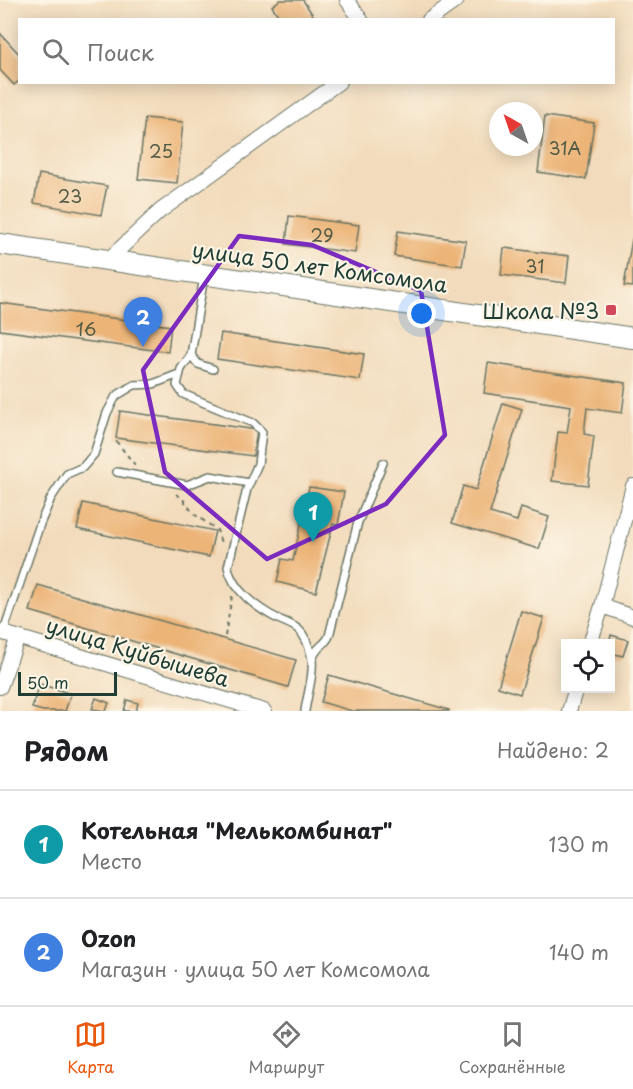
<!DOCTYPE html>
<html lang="ru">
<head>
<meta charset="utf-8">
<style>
  body { margin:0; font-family:"Playpen Sans",sans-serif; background:#f6f6f6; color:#202124 }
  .controls { position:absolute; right:18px; bottom:18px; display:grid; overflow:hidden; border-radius:0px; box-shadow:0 3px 15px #0003 }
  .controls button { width:54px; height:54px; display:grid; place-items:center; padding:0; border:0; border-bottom:2px solid #e0e0e0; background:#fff; color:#202124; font:30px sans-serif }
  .compass { position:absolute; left:489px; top:102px; width:54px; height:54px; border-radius:50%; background:#fff; box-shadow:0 3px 15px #0003; rotate:320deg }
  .scale { position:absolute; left:18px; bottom:15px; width:99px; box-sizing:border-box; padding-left:6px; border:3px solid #1f3d34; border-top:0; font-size:16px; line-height:21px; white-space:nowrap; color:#1f3d34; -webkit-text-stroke:4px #fcf5e5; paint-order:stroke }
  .you { position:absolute; left:422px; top:314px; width:21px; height:21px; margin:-15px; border:4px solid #fff; border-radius:50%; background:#1a73e8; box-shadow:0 0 0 9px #1a73e833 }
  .badge { display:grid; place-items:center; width:39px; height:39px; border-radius:50%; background:#ea580c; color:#fff; font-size:20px; font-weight:700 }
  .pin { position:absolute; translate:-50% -50px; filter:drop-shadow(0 2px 3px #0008) }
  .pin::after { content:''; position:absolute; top:32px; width:21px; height:18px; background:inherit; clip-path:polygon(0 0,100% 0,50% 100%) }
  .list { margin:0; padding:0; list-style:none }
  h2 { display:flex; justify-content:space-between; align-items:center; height:78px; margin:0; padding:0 24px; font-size:26px }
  h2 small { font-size:20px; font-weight:400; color:#757577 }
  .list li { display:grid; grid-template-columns:39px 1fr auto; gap:18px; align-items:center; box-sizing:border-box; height:108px; padding:0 24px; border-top:2px solid #e0e0e0 }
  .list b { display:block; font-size:22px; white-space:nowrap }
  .list p { margin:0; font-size:20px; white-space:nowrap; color:#757577 }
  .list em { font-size:20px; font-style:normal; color:#757577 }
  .icon { flex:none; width:33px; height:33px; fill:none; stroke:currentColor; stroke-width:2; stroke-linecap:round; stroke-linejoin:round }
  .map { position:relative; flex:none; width:633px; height:711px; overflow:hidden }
  .search { position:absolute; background:#fff; box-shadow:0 3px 15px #0003; left:18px; right:18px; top:18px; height:66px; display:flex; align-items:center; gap:15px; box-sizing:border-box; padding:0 21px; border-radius:0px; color:#757577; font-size:22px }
  .sheet { height:294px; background:#fff }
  nav { display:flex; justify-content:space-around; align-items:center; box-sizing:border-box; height:84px; border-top:2px solid #e0e0e0; background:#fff; font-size:16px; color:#757577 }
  nav a { display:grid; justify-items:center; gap:3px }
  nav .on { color:#ea580c }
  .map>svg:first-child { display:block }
  .building { fill:#ecb477 }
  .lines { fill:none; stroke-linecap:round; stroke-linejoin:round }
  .lane-casing { stroke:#697464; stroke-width:10 }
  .street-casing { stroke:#697464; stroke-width:16 }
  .secondary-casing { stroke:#697464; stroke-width:22 }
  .path { stroke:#697464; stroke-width:2; stroke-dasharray:4.5 4.5; stroke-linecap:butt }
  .lane { stroke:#fff; stroke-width:7 }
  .street { stroke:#fff; stroke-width:14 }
  .secondary { stroke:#fff; stroke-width:20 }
  .marked { fill:none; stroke:#7b2cbf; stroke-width:4.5; stroke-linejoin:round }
  .poi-dot { fill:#d1495b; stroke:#fcf5e5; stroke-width:2 }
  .labels { text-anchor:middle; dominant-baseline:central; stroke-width:4.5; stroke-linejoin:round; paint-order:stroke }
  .number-label { font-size:18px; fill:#525b45 }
  .street-label { font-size:21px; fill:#1f3d34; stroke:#fcf5e5 }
  .poi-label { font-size:21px; fill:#1f3d34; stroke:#fcf5e5; text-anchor:end }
</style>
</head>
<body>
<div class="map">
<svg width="633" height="711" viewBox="0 0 633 711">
  <rect width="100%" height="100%" fill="#fcf5e5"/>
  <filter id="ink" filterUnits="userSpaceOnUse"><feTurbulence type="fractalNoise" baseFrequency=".0167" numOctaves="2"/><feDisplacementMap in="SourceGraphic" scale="12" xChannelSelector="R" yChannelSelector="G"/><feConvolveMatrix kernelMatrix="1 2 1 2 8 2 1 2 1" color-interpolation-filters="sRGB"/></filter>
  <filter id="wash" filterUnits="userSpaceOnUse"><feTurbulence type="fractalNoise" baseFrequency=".008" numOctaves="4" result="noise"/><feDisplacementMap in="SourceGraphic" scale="24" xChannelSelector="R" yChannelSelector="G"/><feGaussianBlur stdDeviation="1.35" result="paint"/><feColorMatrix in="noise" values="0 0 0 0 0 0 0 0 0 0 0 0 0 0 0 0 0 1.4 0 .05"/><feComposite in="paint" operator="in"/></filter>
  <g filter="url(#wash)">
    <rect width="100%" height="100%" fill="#f2dbbc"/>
    <g id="blocks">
      <path class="building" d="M280,0H303L316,20H281L272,6Z
        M0,33L20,55V80L14,85L0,70Z
        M545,116L594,123L586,179L538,172Z
        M145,118L183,122L177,183L138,179Z
        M39,174L107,186L101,215L34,203Z
        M289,216L359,225L355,253L286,244Z
        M398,231L466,241L462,266L394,256Z
        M632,239H633V287L624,286Z
        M504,248L569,256L566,283L501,275Z
        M0,303L171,326L168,352L0,330Z
        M221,333L364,354L360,380L217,359Z
        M488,363L626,383L622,413L587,408L584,434L594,436L588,485L552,481L558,432L567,433L571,406L484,393Z
        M503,403L522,409L490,513L517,521L521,508L549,517L539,549L452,523L463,486L476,490Z
        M120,411L257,430L253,456L116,438Z
        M309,487L344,492L338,525L333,524L316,592L277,582L282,559L293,561Z
        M83,503L215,531L209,557L77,529Z
        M38,585L296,660L288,687L30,611Z
        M521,611L544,618L520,694L498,687Z
        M611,635L628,640L623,656L610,653V644H609Z
        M329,675L449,710V711H352L321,702Z
        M40,684L71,694L65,711H43L32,708Z
        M96,698L109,703L106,711L92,709Z
        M127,700L138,703L136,711H124Z"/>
    </g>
  </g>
  <g filter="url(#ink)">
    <use href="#blocks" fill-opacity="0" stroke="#697464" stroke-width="1.5"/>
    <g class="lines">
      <g class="lane-casing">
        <path id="lane" d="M204,276L191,355L181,369L177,385L183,394L253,423L262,432L258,464L247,489L228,567C232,590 258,609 278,619C285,622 294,625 299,630C306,637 311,651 312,660C314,676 307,695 305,711
          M191,355L198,364L213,369
          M117,472L187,485L210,476L249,483
          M3,633L40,524L51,498L67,474L83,467L94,454L107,413L116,396L134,385L153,384L179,374
          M313,658C316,646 325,646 329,636L358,522L383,463"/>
      </g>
      <g class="street-casing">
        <path id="street" d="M347,0L361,20
          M429,20L457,0
          M108,260L160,211L339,82
          M602,606L633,617
          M0,632L264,711
          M590,644L602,606L633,486
          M0,687L18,637
          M569,711L576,688"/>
      </g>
      <g class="secondary-casing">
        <path id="secondary" d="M0,244L633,338"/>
      </g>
      <path class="path" d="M116,441L135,465
        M176,494L182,498L194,514L217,530L222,546
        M225,636L232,596"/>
      <use href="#lane" class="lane"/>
      <use href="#street" class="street"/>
      <use href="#secondary" class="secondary"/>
    </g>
  </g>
  <path class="marked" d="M239,236L312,245L421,291L445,435L386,504L267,559L165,472L143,370Z"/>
  <rect class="poi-dot" x="605" y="304" width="12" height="12" rx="3"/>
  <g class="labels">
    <g class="number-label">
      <text x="565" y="147">31А</text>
      <text x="161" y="150">25</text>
      <text x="70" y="195">23</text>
      <text x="322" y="234">29</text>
      <text x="535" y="265">31</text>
      <text x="86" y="328">16</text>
    </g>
    <g class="street-label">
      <text transform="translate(320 266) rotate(8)">улица 50 лет Комсомола</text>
      <text transform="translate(138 651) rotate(17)">улица Куйбышева</text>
    </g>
    <g class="poi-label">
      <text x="599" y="310">Школа №3</text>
    </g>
  </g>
</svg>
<div class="controls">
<button><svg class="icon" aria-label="locate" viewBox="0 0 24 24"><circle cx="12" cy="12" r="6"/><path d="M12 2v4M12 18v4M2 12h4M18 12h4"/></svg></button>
</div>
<svg class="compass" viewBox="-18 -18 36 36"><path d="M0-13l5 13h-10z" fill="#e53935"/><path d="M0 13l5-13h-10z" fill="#757577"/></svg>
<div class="scale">50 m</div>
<div class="you"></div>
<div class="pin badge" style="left:313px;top:542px;background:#0f9aa8">1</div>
<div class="pin badge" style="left:143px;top:347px;background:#3f7fe0">2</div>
<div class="search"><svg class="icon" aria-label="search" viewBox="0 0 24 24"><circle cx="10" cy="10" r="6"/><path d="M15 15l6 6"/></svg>Поиск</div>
</div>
<section class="sheet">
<h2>Рядом<small>Найдено: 2</small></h2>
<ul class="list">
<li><span class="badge" style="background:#0f9aa8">1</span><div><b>Котельная &quot;Мелькомбинат&quot;</b><p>Место</p></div><em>130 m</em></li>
<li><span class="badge" style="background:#3f7fe0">2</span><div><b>Ozon</b><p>Магазин · улица 50 лет Комсомола</p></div><em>140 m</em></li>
</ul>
</section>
<nav>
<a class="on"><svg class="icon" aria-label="map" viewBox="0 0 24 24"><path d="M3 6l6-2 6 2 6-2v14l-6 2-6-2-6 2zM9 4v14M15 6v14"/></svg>Карта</a>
<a><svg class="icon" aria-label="directions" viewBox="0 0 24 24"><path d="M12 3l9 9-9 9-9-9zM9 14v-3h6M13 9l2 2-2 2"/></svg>Маршрут</a>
<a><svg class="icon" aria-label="saved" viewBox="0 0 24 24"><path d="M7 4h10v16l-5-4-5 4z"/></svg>Сохранённые</a>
</nav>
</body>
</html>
